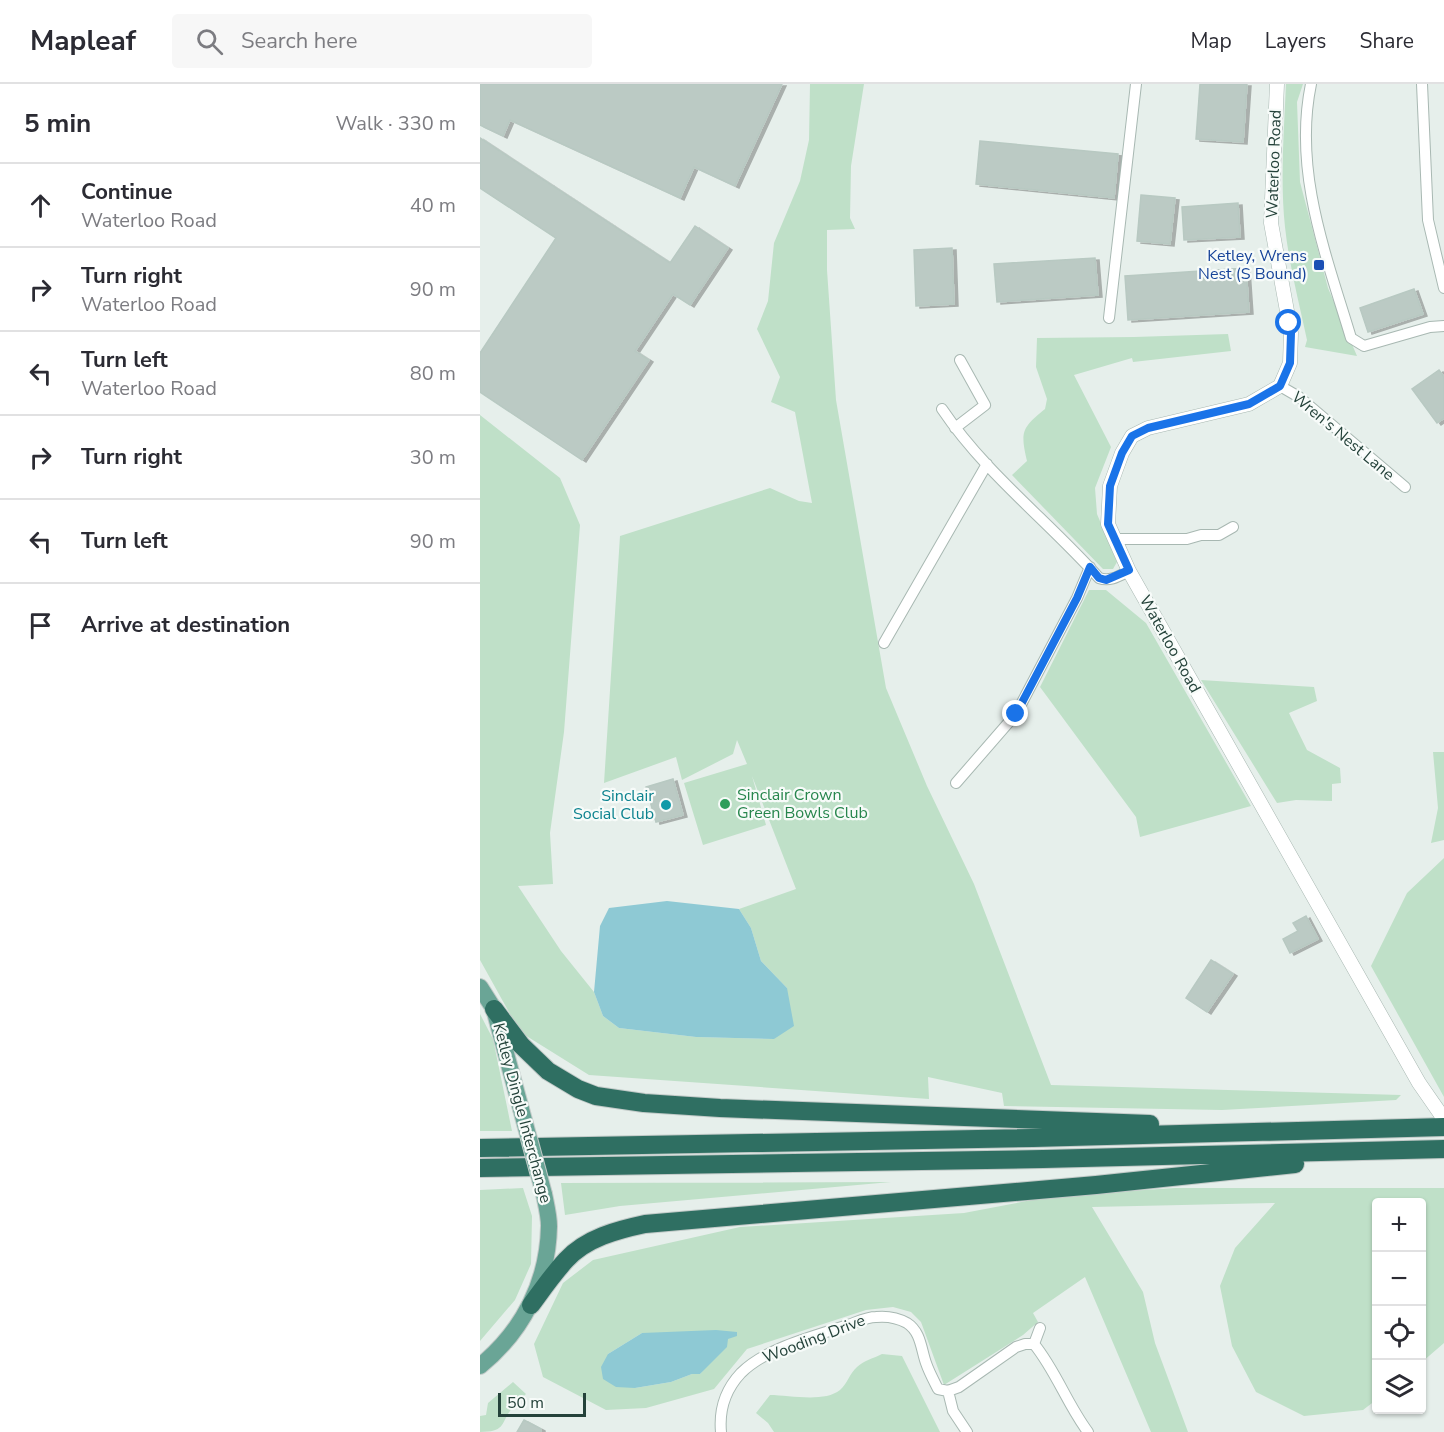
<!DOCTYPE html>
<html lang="en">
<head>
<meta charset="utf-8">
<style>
  body { margin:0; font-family:"Nunito Sans",sans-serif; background:#f7f7f7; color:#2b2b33 }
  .controls { position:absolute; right:18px; bottom:18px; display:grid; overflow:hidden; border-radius:6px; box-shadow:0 2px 4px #0004 }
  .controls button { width:54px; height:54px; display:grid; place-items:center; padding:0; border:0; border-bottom:2px solid #e1e1e2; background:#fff; color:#2b2b33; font:30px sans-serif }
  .scale { position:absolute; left:18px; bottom:15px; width:88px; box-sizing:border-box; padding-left:6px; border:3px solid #24423a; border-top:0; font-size:16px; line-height:21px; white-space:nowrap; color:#24423a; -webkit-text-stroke:4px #f7fbf9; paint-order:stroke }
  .stop { position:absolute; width:18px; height:18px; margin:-14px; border:4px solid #1a73e8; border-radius:50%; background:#fff }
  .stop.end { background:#1a73e8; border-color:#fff; box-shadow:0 2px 6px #0008 }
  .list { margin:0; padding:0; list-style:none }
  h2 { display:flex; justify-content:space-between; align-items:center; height:78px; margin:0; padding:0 24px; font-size:26px }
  h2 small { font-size:20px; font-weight:400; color:#7c7c81 }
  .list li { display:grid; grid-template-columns:39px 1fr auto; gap:18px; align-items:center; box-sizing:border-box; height:84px; padding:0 24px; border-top:2px solid #e1e1e2 }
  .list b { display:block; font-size:22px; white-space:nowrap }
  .list p { margin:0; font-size:20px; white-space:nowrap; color:#7c7c81 }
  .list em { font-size:20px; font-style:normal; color:#7c7c81 }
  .icon { flex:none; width:33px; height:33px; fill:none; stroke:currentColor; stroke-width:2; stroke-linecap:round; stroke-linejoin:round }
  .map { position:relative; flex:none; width:964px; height:1348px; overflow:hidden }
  header { display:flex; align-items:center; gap:36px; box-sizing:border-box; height:84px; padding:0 30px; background:#fff; border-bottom:2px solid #e1e1e2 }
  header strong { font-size:28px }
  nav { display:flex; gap:33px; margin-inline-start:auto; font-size:21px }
  .search { width:420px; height:54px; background:#f7f7f7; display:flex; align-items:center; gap:15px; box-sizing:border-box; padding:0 21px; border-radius:6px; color:#7c7c81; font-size:22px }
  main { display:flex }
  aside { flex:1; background:#fff }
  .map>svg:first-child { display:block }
  .green { fill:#bfe0c8; fill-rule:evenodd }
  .water { fill:#8ec9d4 }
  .building { fill:#bbcac4; stroke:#b8c9c2; stroke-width:1.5; filter:url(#shadow) }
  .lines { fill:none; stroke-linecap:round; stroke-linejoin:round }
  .minor-casing { stroke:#a8b8b2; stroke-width:12 }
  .tertiary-casing { stroke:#a8b8b2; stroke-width:15 }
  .primary-casing { stroke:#c2cac8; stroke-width:18 }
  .motorway-casing { stroke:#c2cac8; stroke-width:20 }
  .minor { stroke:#fff; stroke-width:10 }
  .tertiary { stroke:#fff; stroke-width:14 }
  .primary { stroke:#6aa596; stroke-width:16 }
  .motorway { stroke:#2f6f62; stroke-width:18 }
  .primary-bridge-casing { stroke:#c2cac8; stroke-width:18; stroke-linecap:butt }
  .primary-bridge { stroke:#6aa596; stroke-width:16 }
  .route { stroke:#1a73e8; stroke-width:8 }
  .transit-dot { fill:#1a4fb4; stroke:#f7fbf9; stroke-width:2 }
  .leisure-dot { fill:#2e9e5b; stroke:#f7fbf9; stroke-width:2 }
  .culture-dot { fill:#0f9aa8; stroke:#f7fbf9; stroke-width:2 }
  .labels { text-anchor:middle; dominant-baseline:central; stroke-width:4.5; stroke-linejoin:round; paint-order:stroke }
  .street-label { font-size:16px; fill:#24423a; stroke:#f7fbf9 }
  .transit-label { font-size:16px; fill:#164399; stroke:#f7fbf9; text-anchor:end }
  .leisure-label { font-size:16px; fill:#27864d; stroke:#f7fbf9; text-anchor:start }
  .culture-label { font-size:16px; fill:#0d838f; stroke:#f7fbf9; text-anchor:end }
</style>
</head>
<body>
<header>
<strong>Mapleaf</strong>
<div class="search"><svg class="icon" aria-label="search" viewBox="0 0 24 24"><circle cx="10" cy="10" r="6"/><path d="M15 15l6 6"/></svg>Search here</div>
<nav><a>Map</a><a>Layers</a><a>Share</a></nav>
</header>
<main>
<aside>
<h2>5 min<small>Walk · 330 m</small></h2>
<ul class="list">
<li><svg class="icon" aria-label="ahead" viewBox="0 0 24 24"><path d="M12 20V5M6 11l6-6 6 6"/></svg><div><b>Continue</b><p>Waterloo Road</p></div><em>40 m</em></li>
<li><svg class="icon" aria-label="right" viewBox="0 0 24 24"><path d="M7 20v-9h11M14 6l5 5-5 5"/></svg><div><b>Turn right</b><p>Waterloo Road</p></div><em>90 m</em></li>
<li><svg class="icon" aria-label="left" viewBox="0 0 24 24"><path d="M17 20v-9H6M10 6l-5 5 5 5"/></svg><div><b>Turn left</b><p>Waterloo Road</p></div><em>80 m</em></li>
<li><svg class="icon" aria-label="right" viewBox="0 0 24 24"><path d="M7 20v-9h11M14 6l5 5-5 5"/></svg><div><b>Turn right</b></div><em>30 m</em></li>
<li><svg class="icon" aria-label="left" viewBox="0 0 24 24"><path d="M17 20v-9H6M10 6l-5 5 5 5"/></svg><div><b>Turn left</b></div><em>90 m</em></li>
<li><svg class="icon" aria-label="arrive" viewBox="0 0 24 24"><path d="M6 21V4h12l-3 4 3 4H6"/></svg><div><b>Arrive at destination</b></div></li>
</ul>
</aside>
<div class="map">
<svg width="964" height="1348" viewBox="0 0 964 1348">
  <defs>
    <filter id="shadow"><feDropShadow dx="4" dy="2" stdDeviation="0" flood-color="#0004"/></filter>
  </defs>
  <rect width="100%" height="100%" fill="#e6efeb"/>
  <path class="green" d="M330,0H384L371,82L370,134L375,145L347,146V186L356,316L406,604L447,702L494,800L571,1001L921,1011L916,1016L742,1026L524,1022L522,1009L448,993L449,1015L109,991L40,948L0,876V331L80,394L100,441L84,648L70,749L73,800L38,802L81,867L114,908L123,932L139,944L216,953L294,955L307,904L281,877L271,844L259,825L316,805L272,692L286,741L223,761L204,699L267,680L257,656L253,670L202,696L196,673L124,699L140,452L290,404L319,417L332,419L315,328L291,318L300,293L277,245L288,217L294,159L320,97L329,56Z
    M806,0H823L817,18L820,98L848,204L877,272L825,263L827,256C819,218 809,181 805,143C800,96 804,47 806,0Z
    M748,250L751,267L653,278L652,274L594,291L631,363L615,404L617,430L637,478L633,485H623L532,391L547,377C540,347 542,344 565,325L567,315L556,283L557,254L654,253Z
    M609,506H626L666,539L771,722L660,753L656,733L560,603Z
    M721,596L834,603L837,617L809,629L827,666L860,684L861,699L852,700V717L816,716L797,719Z
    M953,668H964V756L951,759L958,724Z
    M964,774V1013L891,882L927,809Z
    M0,930L13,955L32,1047H0Z
    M411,1098L140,1122L85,1131L81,1099Z
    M43,1104L52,1132L51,1180L35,1216L0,1257V1106Z
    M695,1104H964V1259L942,1278V1118H896V1316L883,1326L824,1332L776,1308L752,1262L740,1202L755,1164L795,1119L612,1123L663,1208L675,1259L708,1348H671L605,1193L553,1229L558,1238L543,1251L464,1301L441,1238L431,1228L413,1223L386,1226L267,1265L234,1305L166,1324L126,1326L63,1293L54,1260L83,1199L113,1176L260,1143L484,1129L573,1112ZM162,1249L230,1278L220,1290H212L191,1298L155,1304L128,1270Z
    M402,1270L422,1272L460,1348H294L288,1339L276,1329L290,1311C309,1311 344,1319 360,1306C367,1300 370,1289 377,1283C383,1277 394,1274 402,1270Z
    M33,1298L46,1310C41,1315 36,1319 32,1324C20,1340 26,1348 0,1348V1332L6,1331L8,1319Z"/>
  <path class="water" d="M187,817L259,825L271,844L281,877L307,904L314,942L294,955L216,953L139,944L123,932L114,908L120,842L129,824Z
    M236,1246L257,1248V1252L248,1255L247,1263L220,1290H212L191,1298L155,1304L136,1303L123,1295L121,1283L128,1270L162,1249Z"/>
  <path class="building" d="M0,0H302L255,102L214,83L200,114L30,36L23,52L0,41Z
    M720,0H767L763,58L716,55Z
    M0,54L190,179L215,142L248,164L210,221L193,210L155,267L169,276L102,376L0,308V269L76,154L0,104Z
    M500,57L638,70L634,114L496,100Z
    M661,111L695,114L690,160L657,157Z
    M758,119L760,153L704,156L702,123Z
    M472,164L474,220L436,222L434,166Z
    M615,174L618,211L517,218L514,180Z
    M766,184L769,228L648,236L645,192Z
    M934,205L943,230L888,248L880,224Z
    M959,286L964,293V334L957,339L932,305Z
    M193,695L203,731L176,738L166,703Z
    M826,832L838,855L810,869L803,855L818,847L813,839Z
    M731,876L753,890L727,928L706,914Z
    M44,1336L61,1345V1348H37Z"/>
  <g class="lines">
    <g class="minor-casing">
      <path id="minor" d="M831,0C813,87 846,171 871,254L884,262L950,243L964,242
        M942,0L948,136L964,204
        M629,234L656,0
        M800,302L819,313L925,403
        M462,325C505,389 568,437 619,494C630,498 639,492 649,487
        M475,344L505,321L480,276
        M635,455H707L721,451H739L753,443
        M404,559L507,380
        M476,699L536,630L597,514L610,483
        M554,1260L560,1244
        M468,1307L479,1303L536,1263L545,1260H554C576,1287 587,1320 608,1348
        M468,1307L473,1327L487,1348
        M241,1348C239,1326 245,1306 261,1289C286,1264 332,1253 365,1242C375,1239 386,1233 396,1233C406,1232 418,1234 427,1239C441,1248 441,1265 446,1279C449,1288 454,1297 458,1305L468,1307"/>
    </g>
    <g class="tertiary-casing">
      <path id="tertiary" d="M797,0L791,139L811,249L810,279L800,302L769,320L668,344L652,352L642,369L630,402L628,440L649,487L939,999L964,1035"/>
    </g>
    <g class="primary-casing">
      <path id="primary" d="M0,903L14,925L41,1025
        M0,1282C43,1247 68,1198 69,1142C69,1132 66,1120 64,1110"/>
    </g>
    <g class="motorway-casing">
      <path id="motorway" d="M14,925L41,961L68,987L98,1005L116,1012L164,1019L240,1024L670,1040
        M0,1064L553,1054L964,1043
        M0,1084L563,1075L964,1065
        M51,1221C62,1206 73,1190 86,1176C106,1154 137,1146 165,1140L616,1101L815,1080"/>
    </g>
    <use href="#minor" class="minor"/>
    <use href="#tertiary" class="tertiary"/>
    <use href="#primary" class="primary"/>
    <use href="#motorway" class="motorway"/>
    <g class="primary-bridge-casing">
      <path id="primary-bridge" d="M41,1025L64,1110"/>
    </g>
    <use href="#primary-bridge" class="primary-bridge"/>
  </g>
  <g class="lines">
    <path class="route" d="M536,630L597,514L610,483L619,494L626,496L649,486L628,440L630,402L642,369L652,352L668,344L769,320L800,302L810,279L811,249L809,239"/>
  </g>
  <rect class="transit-dot" x="833" y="175" width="12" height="12" rx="3"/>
  <circle class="leisure-dot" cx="245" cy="720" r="6"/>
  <circle class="culture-dot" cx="186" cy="721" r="6"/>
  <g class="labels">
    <g class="street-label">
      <text transform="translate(794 80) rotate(-88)">Waterloo Road</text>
      <text transform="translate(863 352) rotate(40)">Wren's Nest Lane</text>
      <text transform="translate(690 560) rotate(61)">Waterloo Road</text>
      <text transform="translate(42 1029) rotate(75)">Ketley Dingle Interchange</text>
      <text transform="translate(334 1255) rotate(-21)">Wooding Drive</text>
    </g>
    <g class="transit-label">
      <text x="827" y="172">Ketley, Wrens<tspan x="827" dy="18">Nest (S Bound)</tspan></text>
    </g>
    <g class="leisure-label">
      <text x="257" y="711">Sinclair Crown<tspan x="257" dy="18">Green Bowls Club</tspan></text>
    </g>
    <g class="culture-label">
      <text x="174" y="712">Sinclair<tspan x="174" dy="18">Social Club</tspan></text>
    </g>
  </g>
</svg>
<div class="controls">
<button>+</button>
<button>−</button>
<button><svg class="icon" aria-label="locate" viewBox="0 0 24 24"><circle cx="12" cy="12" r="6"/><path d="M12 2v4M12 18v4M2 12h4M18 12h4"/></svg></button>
<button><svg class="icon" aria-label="layers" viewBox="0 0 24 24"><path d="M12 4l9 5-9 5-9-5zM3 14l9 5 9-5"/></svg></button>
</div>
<div class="scale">50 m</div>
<div class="stop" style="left:809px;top:239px"></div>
<div class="stop end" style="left:536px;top:630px"></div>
</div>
</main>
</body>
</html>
